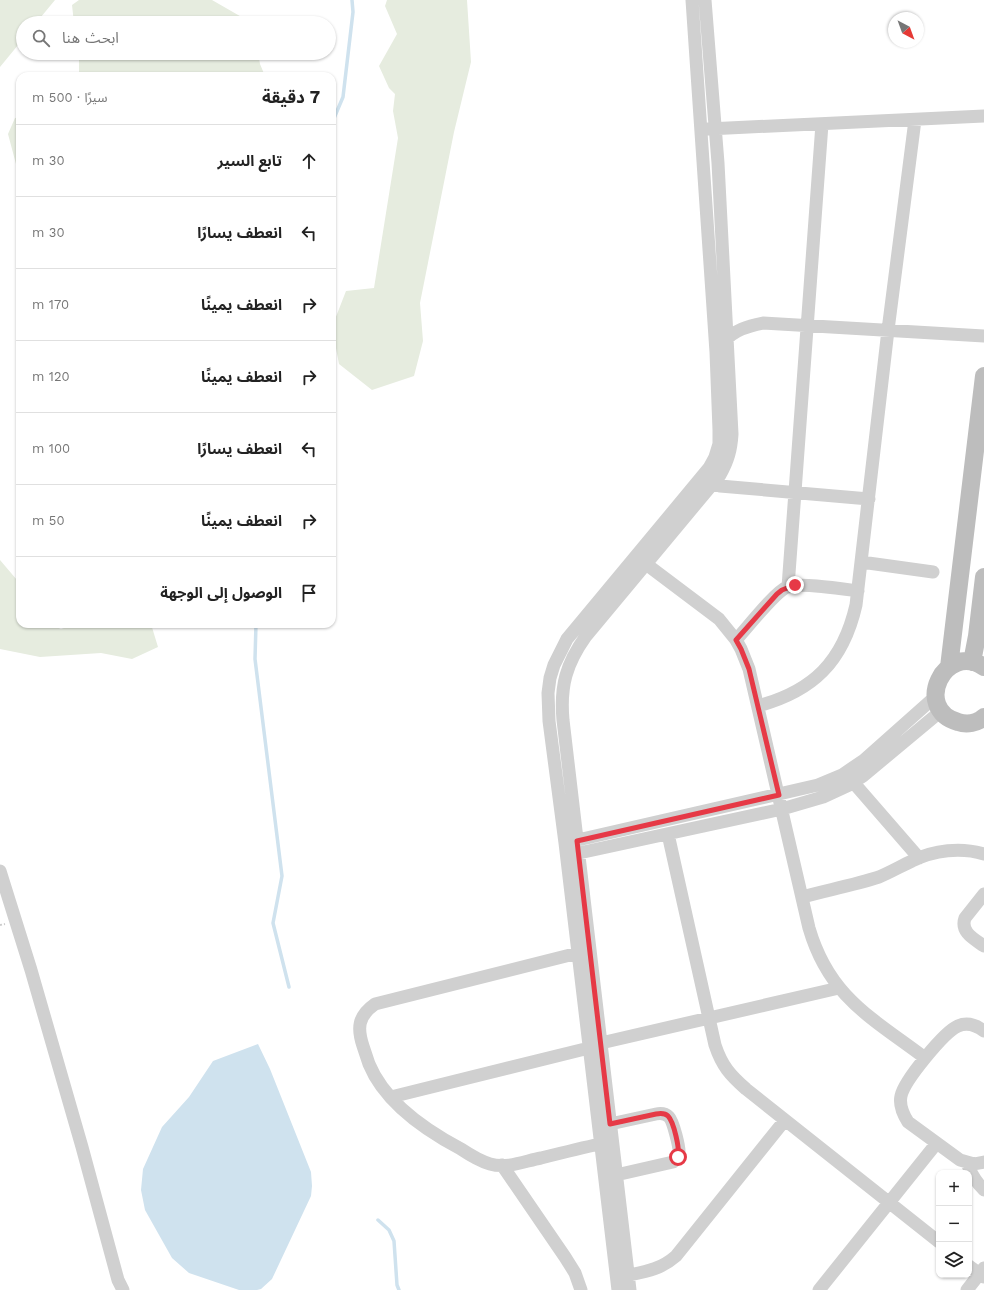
<!DOCTYPE html>
<html lang="ar">
<head>
<meta charset="utf-8">
<style>
  body { margin:0; font-family:"Work Sans","Noto Sans Arabic",sans-serif; background:#f2f2f2; color:#222; direction:rtl }
  .controls { position:absolute; right:12px; bottom:12px; display:grid; overflow:hidden; border-radius:8px; box-shadow:0 1px 3px #0004 }
  .controls button { width:36px; height:36px; display:grid; place-items:center; padding:0; border:0; border-bottom:1px solid #e0e0e0; background:#fff; color:#222; font:20px sans-serif }
  .compass { position:absolute; left:888px; top:12px; width:36px; height:36px; border-radius:50%; background:#fff; box-shadow:0 1px 3px #0004; rotate:139deg }
  .stop { position:absolute; width:12px; height:12px; margin:-9px; border:3px solid #e63946; border-radius:50%; background:#fff }
  .stop.end { background:#e63946; border-color:#fff; box-shadow:0 1px 4px #0008 }
  .list { margin:0; padding:0; list-style:none }
  h2 { display:flex; justify-content:space-between; align-items:center; height:52px; margin:0; padding:0 16px; font-size:17px }
  h2 small { font-size:13px; font-weight:400; color:#767676 }
  .list li { display:grid; grid-template-columns:26px 1fr auto; gap:12px; align-items:center; box-sizing:border-box; height:72px; padding:0 16px; border-top:1px solid #e0e0e0 }
  .list b { display:block; font-size:15px; white-space:nowrap }
  .list em { font-size:13px; font-style:normal; color:#767676 }
  .icon { flex:none; width:22px; height:22px; fill:none; stroke:currentColor; stroke-width:2; stroke-linecap:round; stroke-linejoin:round }
  .map { position:relative; flex:none; width:984px; height:1290px; overflow:hidden; direction:ltr }
  .search { position:absolute; background:#fff; box-shadow:0 1px 3px #0004; left:16px; top:16px; width:320px; height:44px; display:flex; align-items:center; gap:10px; box-sizing:border-box; padding:0 14px; border-radius:22px; color:#767676; font-size:15px }
  .panel { position:absolute; background:#fff; box-shadow:0 1px 3px #0004; left:16px; top:72px; width:320px; height:556px; border-radius:12px; direction:rtl }
  .map>svg:first-child { display:block }
  .green { fill:#e6ecdf }
  .water { fill:#cfe2ee }
  .lines { fill:none; stroke-linecap:round; stroke-linejoin:round }
  .stream { stroke:#cfe2ee; stroke-width:3.5 }
  .path { stroke:#cdcdcd; stroke-width:2; stroke-dasharray:2 2; stroke-linecap:butt }
  .street { stroke:#d0d0d0; stroke-width:13 }
  .secondary { stroke:#bdbdbd; stroke-width:18 }
  .route { stroke:#e63946; stroke-width:5 }
</style>
</head>
<body>
<div class="map">
<svg width="984" height="1290" viewBox="0 0 984 1290">
  <rect width="100%" height="100%" fill="#fff"/>
  <path class="green" d="M0,0H55L36,23H23V39L0,67Z
    M79,0H212L252,23H74L72,5Z
    M387,0H467L471,62L454,132L420,303L423,341L414,376L372,390L339,364L332,327L346,291L374,288L398,138L393,111L395,94L389,88L379,66L397,34L385,6Z
    M79,53H258L260,64L265,76H79Z
    M20,117V166L16,164L8,134L15,118Z
    M0,560L17,580L20,591V624H49L61,629L75,624H151L158,647L132,659L101,653L40,657L0,649Z"/>
  <path class="water" d="M258,1044L270,1069L311,1172L312,1186L311,1196L272,1279L261,1289L257,1290H239L189,1273L172,1258L145,1210L141,1190L143,1169L162,1127L189,1097L213,1061Z"/>
  <g class="lines">
    <path class="stream" d="M332,123L343,97L353,12L352,0
      M256,624L255,659L282,876L273,923L289,987
      M378,1220L389,1230L394,1241L397,1285L399,1290"/>
    <path class="path" d="M0,925L5,924"/>
    <path class="street" d="M708,129L984,116
      M724,342C734,330 748,326 763,323L984,336
      M706,482L720,486L869,499
      M861,562L933,572
      M646,564L719,619L736,640L741,649L749,669L809,928C829,997 872,1018 925,1058
      M788,587L822,124
      M736,640C747,628 775,592 787,587C799,582 843,589 858,591
      M758,706C813,691 843,662 856,605L888,330L915,120
      M853,782L919,858
      M668,834L715,1045C722,1066 730,1075 746,1089L939,1242
      M569,842L818,785L842,775L864,760L936,696
      M570,855L782,809L823,797L849,785L863,776L941,711
      M0,871L31,970L82,1147L118,1280L123,1290
      M984,894L965,918C960,932 974,939 984,946
      M802,897C828,890 854,885 879,877C891,872 901,866 912,861C934,850 961,847 984,854
      M578,953L375,1004C358,1016 357,1028 363,1046C365,1052 367,1058 369,1064C385,1103 425,1130 461,1149C470,1155 480,1161 490,1164C507,1169 525,1161 541,1158C561,1153 581,1148 600,1144
      M984,1031C976,1025 967,1022 958,1026C944,1032 904,1081 901,1096C899,1105 903,1114 908,1122L960,1160L974,1164L984,1162
      M601,1043L839,988
      M391,1097L589,1048
      M610,1124L656,1114C661,1113 665,1113 669,1117C673,1121 680,1148 679,1154C678,1158 676,1160 673,1162L616,1175
      M967,1163C971,1174 976,1182 984,1190
      M502,1165L565,1257L575,1273L581,1290
      M969,1266L984,1277
      M620,1277C642,1272 659,1271 676,1256L785,1120
      M618,1290L565,843L549,721L548,693L550,678L554,665L567,639L709,468L715,457L719,444V430L716,352L692,0
      M630,1290L563,720C560,686 566,664 586,636L720,475C728,461 731,450 732,434L718,163L705,0
      M819,1290L936,1144
      M967,1290L984,1268"/>
    <path class="secondary" d="M972,662L977,636L984,577
      M949,667L984,376
      M984,667C945,641 912,709 958,722C967,725 977,723 984,717"/>
  </g>
  <g class="lines">
    <path class="route" d="M678,1157C680,1150 674,1122 668,1116C665,1113 661,1113 656,1114L610,1124L577,841L779,795L749,669L741,649L736,640L777,594L782,590L795,585"/>
  </g>
</svg>
<div class="controls">
<button>+</button>
<button>−</button>
<button><svg class="icon" aria-label="layers" viewBox="0 0 24 24"><path d="M12 4l9 5-9 5-9-5zM3 14l9 5 9-5"/></svg></button>
</div>
<svg class="compass" viewBox="-18 -18 36 36"><path d="M0-13l5 13h-10z" fill="#e53935"/><path d="M0 13l5-13h-10z" fill="#767676"/></svg>
<div class="stop" style="left:678px;top:1157px"></div>
<div class="stop end" style="left:795px;top:585px"></div>
<div class="search"><svg class="icon" aria-label="search" viewBox="0 0 24 24"><circle cx="10" cy="10" r="6"/><path d="M15 15l6 6"/></svg>ابحث هنا</div>
<section class="panel">
<h2>7 دقيقة<small>سيرًا · 500 m</small></h2>
<ul class="list">
<li><svg class="icon" aria-label="ahead" viewBox="0 0 24 24"><path d="M12 20V5M6 11l6-6 6 6"/></svg><div><b>تابع السير</b></div><em>30 m</em></li>
<li><svg class="icon" aria-label="left" viewBox="0 0 24 24"><path d="M17 20v-9H6M10 6l-5 5 5 5"/></svg><div><b>انعطف يسارًا</b></div><em>30 m</em></li>
<li><svg class="icon" aria-label="right" viewBox="0 0 24 24"><path d="M7 20v-9h11M14 6l5 5-5 5"/></svg><div><b>انعطف يمينًا</b></div><em>170 m</em></li>
<li><svg class="icon" aria-label="right" viewBox="0 0 24 24"><path d="M7 20v-9h11M14 6l5 5-5 5"/></svg><div><b>انعطف يمينًا</b></div><em>120 m</em></li>
<li><svg class="icon" aria-label="left" viewBox="0 0 24 24"><path d="M17 20v-9H6M10 6l-5 5 5 5"/></svg><div><b>انعطف يسارًا</b></div><em>100 m</em></li>
<li><svg class="icon" aria-label="right" viewBox="0 0 24 24"><path d="M7 20v-9h11M14 6l5 5-5 5"/></svg><div><b>انعطف يمينًا</b></div><em>50 m</em></li>
<li><svg class="icon" aria-label="arrive" viewBox="0 0 24 24"><path d="M6 21V4h12l-3 4 3 4H6"/></svg><div><b>الوصول إلى الوجهة</b></div></li>
</ul>
</section>
</div>
</body>
</html>
